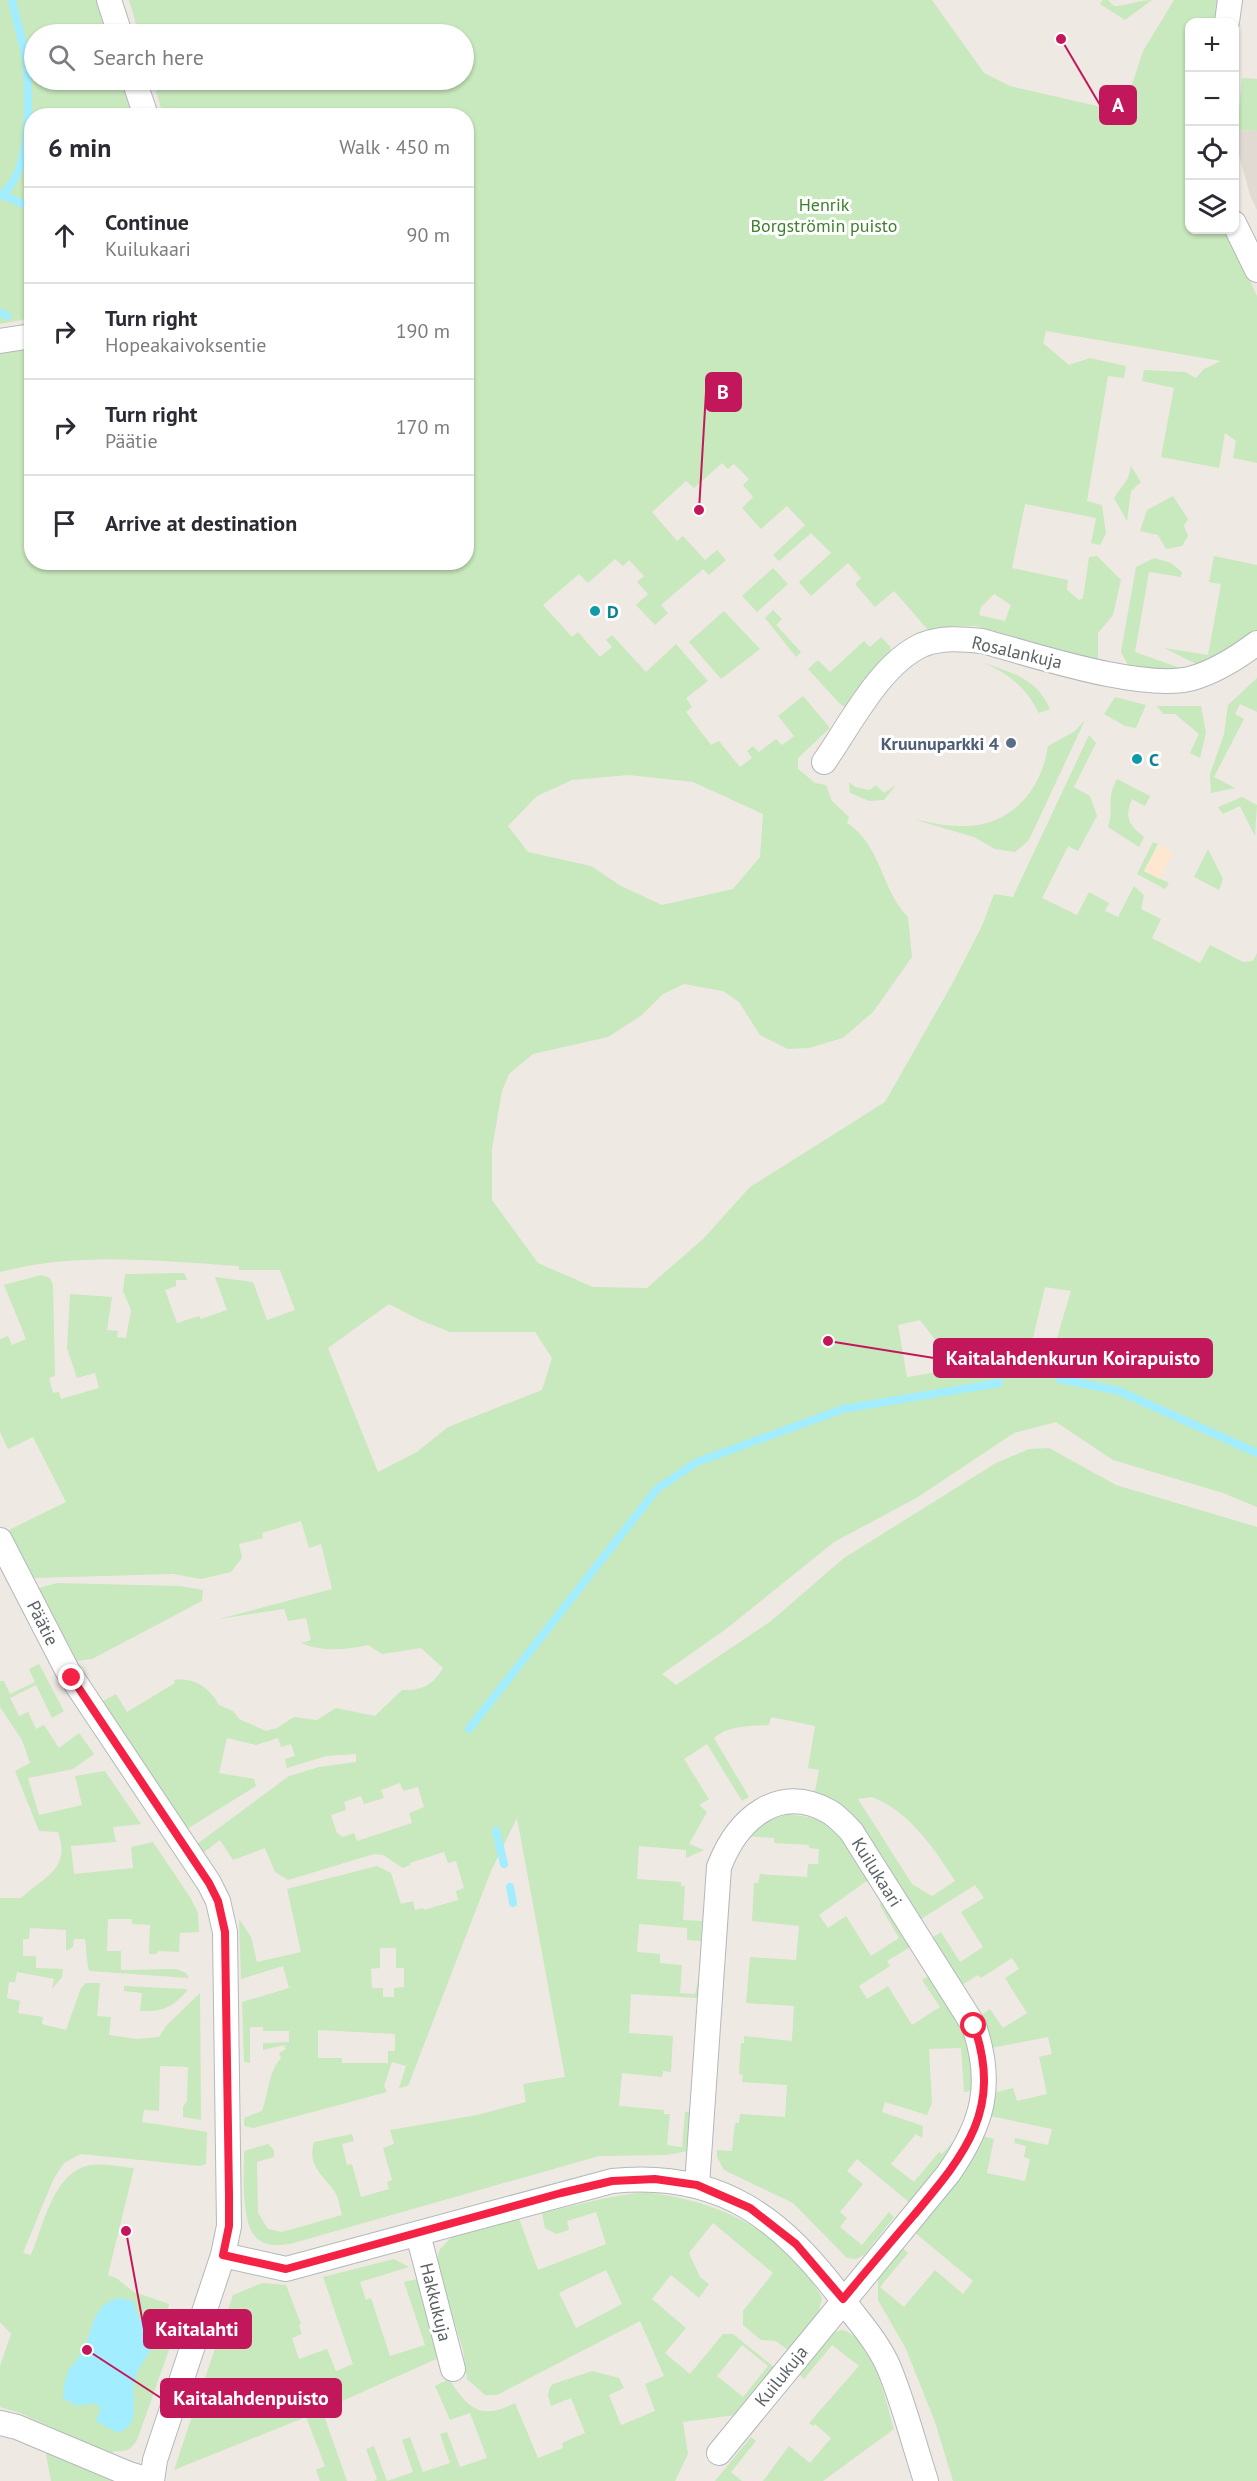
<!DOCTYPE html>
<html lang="en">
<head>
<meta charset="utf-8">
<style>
  body { margin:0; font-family:"PT Sans",sans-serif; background:#f2f2f3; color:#2b2b33 }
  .controls { position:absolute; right:18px; top:18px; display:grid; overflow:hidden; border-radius:12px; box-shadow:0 2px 4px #0004 }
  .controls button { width:54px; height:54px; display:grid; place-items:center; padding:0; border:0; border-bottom:2px solid #e1e1e2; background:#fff; color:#2b2b33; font:30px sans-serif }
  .stop { position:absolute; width:18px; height:18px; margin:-14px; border:4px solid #f42346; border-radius:50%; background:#fff }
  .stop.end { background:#f42346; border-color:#fff; box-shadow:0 2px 6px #0008 }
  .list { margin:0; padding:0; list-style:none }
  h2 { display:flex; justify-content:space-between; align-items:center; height:78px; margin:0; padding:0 24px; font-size:26px }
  h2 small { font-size:20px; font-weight:400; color:#7c7c81 }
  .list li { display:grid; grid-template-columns:39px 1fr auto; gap:18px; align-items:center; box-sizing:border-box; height:96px; padding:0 24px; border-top:2px solid #e1e1e2 }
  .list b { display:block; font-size:22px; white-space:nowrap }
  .list p { margin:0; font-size:20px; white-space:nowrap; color:#7c7c81 }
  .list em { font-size:20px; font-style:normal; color:#7c7c81 }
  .icon { flex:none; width:33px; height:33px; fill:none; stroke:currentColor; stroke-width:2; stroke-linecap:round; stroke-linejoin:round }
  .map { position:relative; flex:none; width:1257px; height:2481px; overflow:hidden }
  .search { position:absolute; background:#fff; box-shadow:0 2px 4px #0004; left:24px; top:24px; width:450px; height:66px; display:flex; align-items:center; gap:15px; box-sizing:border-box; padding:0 21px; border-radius:33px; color:#7c7c81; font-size:22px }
  .panel { position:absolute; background:#fff; box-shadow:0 2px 4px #0004; left:24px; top:108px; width:450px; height:462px; border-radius:24px }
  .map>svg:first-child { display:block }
  .education { fill:#e1dad3 }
  .green { fill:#c8e8bd; fill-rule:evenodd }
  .sand { fill:#fde7d0 }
  .water { fill:#a2edff }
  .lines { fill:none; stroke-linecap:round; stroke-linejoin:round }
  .stream { stroke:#a2edff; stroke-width:8 }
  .minor-casing { stroke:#b3b8bb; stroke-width:26 }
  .minor { stroke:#fff; stroke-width:24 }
  .route { stroke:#f42346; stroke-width:8 }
  .culture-dot { fill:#0f9aa8; stroke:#fff; stroke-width:2 }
  .service-dot { fill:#5c6f8a; stroke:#fff; stroke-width:2 }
  .labels { text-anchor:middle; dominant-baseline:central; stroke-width:6; stroke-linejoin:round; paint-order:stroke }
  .park-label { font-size:18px; fill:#3e812e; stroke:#fff }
  .culture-label { font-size:18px; font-weight:bold; fill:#0d838f; stroke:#fff; text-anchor:start }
  .street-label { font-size:18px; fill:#5b6164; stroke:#fff }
  .service-label { font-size:18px; font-weight:bold; fill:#4e5e75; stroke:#fff; text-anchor:end }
  .leader { fill:none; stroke:#c2185b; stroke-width:2 }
  .callout-dot { fill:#c2185b; stroke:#fff; stroke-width:2 }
  .callout { fill:#c2185b; stroke:#c2185b; stroke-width:2 }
  .callout-label { font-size:20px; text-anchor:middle; font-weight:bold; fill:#fff }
</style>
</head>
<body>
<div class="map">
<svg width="1257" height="2481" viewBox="0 0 1257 2481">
  <rect width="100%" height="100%" fill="#efe9e3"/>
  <path class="education" d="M1237,130L1257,131V210L1250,195L1237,148Z"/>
  <path class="green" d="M0,0H98L108,34H34V80H123L133,115L32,116L31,318L0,324Z
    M129,0H932L984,73L1010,86L1123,112L1143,51L1174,0H1220L1217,22H1190V230H1226L1257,296V463L1233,458L1236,441L1225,433L1219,468L1161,457L1174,388L1142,381L1144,370L1185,372L1196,378L1204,369L1221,361L1046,331L1043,343L1069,365L1090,358L1126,366L1124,378L1108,376L1087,501L1102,505L1106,534L1100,545L1091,543L1096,518L1025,504L1012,568L1068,580L1067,590L1079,600L1083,598L1089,557L1097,556L1121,580L1113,615L1098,633V660L976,626H954L929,631L894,591L875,607L855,584L861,578L848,563L811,596L799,582L831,553L811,533L779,561L773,555L805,525L787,506L761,529L742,508L753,497L743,485L749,479L734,464L728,469L722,463L694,488L686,481L652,512L677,541L683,536L705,560L717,550L726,560L709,575L703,569L661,605L668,613L655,625L636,605L648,594L637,582L644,576L629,560L623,566L615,559L588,583L579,574L543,605L572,637L578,632L600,657L612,647L606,640L612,635L646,672L676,644L708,681L686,698L692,707L686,712L711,745L719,741L740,767L752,758L747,751L753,746L759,752L776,739L782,745L794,736L778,716L803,696L830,728L798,758V769L815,783L826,785L832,801L849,817L847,823C881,844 881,890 908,917L912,957L873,1012L843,1038L809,1048L788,1049L760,1035L739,1002L723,991L684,984L663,994L642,1015L608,1037L533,1054L509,1074L502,1091L492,1149V1200L538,1263L593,1287L647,1288L704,1238L750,1187L885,1102L951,986L982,926L994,894L1013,897L1089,735L1096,743L1074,787L1090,796L1097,816L1078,851L1068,846L1042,898L1077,915L1089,892L1109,903L1105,911L1118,917L1134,886L1144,895L1141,909L1161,919L1152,938L1200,963L1210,945L1243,962L1253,961L1257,953V1507L1223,1493L1113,1460L1056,1422L1014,1433L918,1497L834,1542L726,1629L662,1674L676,1685L771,1621L844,1558L996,1463L1029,1449L1049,1448L1116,1485L1257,1527V2481H953L935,2422L906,2349L878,2300V2276L902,2247L908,2253L880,2287L904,2307L935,2270L963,2294L973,2281L914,2232L983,2136L994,2139L987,2173L1025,2181L1030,2159L1024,2157L1026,2146L1014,2143L1015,2138L1048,2145L1052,2129L990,2116L994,2093L1013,2088L1017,2101L1047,2094L1039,2057L1052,2054L1048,2037L991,2048L981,2015L990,2009L1003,2028L1027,2013L1005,1978L1019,1969L1012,1958L981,1978L978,1975L962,1985L932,1938L941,1932L960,1962L983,1947L961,1912L984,1898L975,1885L921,1919L814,1796L819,1770L808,1768L815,1726L771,1717L769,1725C750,1726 729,1725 714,1738L749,1797L742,1801L707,1744L684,1759L709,1799L699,1805L707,1812L689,1844L704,1850L686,1858V1850L639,1846L637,1879L681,1882V1886H685L683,1920L702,1921L701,1941L687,1940V1928L639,1924L637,1952L660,1954V1963L682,1965L680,1993L695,1994L699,1977L698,1998L631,1994L629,2033L673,2036L671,2072L663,2071L662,2077L622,2073L619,2106L664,2110V2114H670L667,2145L682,2147L685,2112L691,2111L688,2151L667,2155L599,2156L290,2244C280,2245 268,2247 259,2240C240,2228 244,2172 244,2151L268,2144L274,2150V2157L257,2162L258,2213L268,2229L282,2232L342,2215C340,2208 339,2199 335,2192C323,2175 307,2166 314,2142L352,2134L354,2141L342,2144L347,2165L352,2164L361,2197L389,2189L387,2182L392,2180L383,2148L394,2144L390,2130L477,2115L526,2102L523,2084L565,2077L517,1818L491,1871L408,2086L399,2088L406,2066L392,2062L384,2086L387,2092L253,2128L244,2126V2118L262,2111C269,2093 268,2072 281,2058L279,2053L286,2049L284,2045L263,2050V2043L289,2042V2031H263V2027H250V2063L244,2062L242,2002L289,1988L283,1966L241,1979L239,1919L251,1937L257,1962L301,1952L287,1889L377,1866L391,1873L401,1904L413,1901L415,1910L423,1908L424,1910L458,1900L456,1891L464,1888L456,1861L448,1863L444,1852L410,1863V1865L403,1868L383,1855L374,1854L288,1880L275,1872L265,1848L233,1860L220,1840L203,1853L197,1844L289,1776L319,1767L356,1762V1754L326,1756L287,1768L285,1759L295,1756L291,1744L281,1747L278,1738L256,1745L227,1738L219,1773L254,1779L256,1786L187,1829L101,1702L116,1694L127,1712L175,1683L174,1680C194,1677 210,1688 219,1705L233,1711L239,1719L266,1731L277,1728L294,1717L317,1720L336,1708L375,1716L402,1690C421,1691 433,1685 443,1668L421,1648L382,1654L368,1645C346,1650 322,1652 301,1643L311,1640L306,1618L288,1621L284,1609L219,1619L332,1589L321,1544L309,1548L301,1521L262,1533L263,1538L239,1544L242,1558L231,1572L201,1579L173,1574L34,1578L9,1530L66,1502L33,1437L8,1449L0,1432V1339L8,1336L12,1345L26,1339L4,1285L41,1275L50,1278L53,1285L55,1376L49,1378L53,1393L59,1392L61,1399L99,1388L95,1373L77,1378L67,1348L70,1294L112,1297L107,1330L118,1331L117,1337L126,1338L131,1310L123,1291L125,1274L184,1273L187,1280H176V1286L165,1290L177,1323L199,1316L201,1319L227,1310L215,1277L253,1282L267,1320L295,1310L280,1270H239V1266C160,1261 78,1251 0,1272V351L31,347L32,562H466V116L163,115L153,80H464V34H139ZM994,594L1011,605L1005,621L979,615L981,607ZM629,775L693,782L763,814L760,857L733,889L662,905L621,886L591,866L528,852L508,826L537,796L572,780ZM1045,1287L1071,1291L1050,1361L999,1362L907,1377L898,1325L920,1320L947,1355L1033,1338ZM389,1304L420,1320L450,1332H535L552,1358L542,1390L448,1427L417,1452L378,1472L328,1348ZM400,1783L403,1791L418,1787L424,1807L409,1813L412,1823L357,1841L354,1833L343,1837L337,1833L331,1815L346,1810L344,1802L361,1796L364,1804L384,1798L381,1790ZM872,1797C909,1811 934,1848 955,1881L932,1896L912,1884L858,1799ZM380,1948H396V1968H404V1987L394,1988V1997H383V1988H372L371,1969L380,1968ZM318,2030L395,2034V2051H388V2063H342V2058H318Z
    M1103,0H1108L1114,6C1127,6 1138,0 1152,0L1125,20L1100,4Z
    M1242,78L1257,79V131L1237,130Z
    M1131,466L1141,482L1131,491L1127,521L1114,498L1128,478Z
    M1173,496L1188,519L1184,526L1188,536L1182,546L1166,549L1158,535L1140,531L1147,510Z
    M1214,556L1257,565V630L1247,640L1198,665L1164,648L1208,655L1221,584L1209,582Z
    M1154,558L1171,563L1182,572L1181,577L1149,572L1135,652L1183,669H1130L1121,652L1136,567Z
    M773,568L788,584L757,612L742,596Z
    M773,610L782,619L776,625L801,652L796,657L765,618Z
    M724,611L760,649L721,679L689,642Z
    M881,637L890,646L891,652L850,710L840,704L808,669L818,660L830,672L864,641L870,647Z
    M984,663C1013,673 1037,679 1050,709L1039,713C1025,687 1011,675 984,663Z
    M1257,678V712L1240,704L1235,714L1244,719L1214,777L1235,788L1211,793L1210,774L1224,734L1228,705Z
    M1115,697L1146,705L1136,728L1125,726L1104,714Z
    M1157,706H1201L1206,733L1200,758L1190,753L1199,734L1175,714H1163Z
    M1085,720L1029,840L1015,852L995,849L974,837L916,820C930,822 944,826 958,826C1008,829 1041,793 1048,746L1075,731Z
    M1117,779L1150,796L1145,806L1132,799C1124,817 1129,825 1144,837L1139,847L1108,827C1115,806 1105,802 1117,779Z
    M849,782L855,787L870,790L876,785L884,793L896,785L884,800L869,801L850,793Z
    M1242,797L1257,805L1255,836L1240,806L1223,814L1218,807Z
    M1153,842L1158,844L1144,871L1169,883L1165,889L1137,874Z
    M1208,849L1223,879L1219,890L1194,877Z
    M57,1583L180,1586L203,1590L202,1601L92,1659L77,1661L39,1588Z
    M39,1664L64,1711L52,1718L36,1685L10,1698L19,1716L28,1712L36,1729L44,1725L59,1748L79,1733L94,1754L73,1769L28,1778L39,1815L82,1805L75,1776L105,1771L141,1824L113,1827L116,1842L71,1846L74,1874L133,1868L131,1847L153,1842L190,1897L198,1913L199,1932L180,1933L179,1952L159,1951L156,1954H149L150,1925L132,1924V1919H108L107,1951H121V1970L176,1969L186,1973L189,1978L90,1971L88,1968L85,1939H74L73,1947L66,1951V1930L30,1928L29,1939H23V1956H36V1968L63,1969L62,1977L52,1989L54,1979L17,1972L15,1982H9L7,1998L20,2001L18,2013L43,2017L42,2024L66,2030L81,1988L86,1983H100L97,2016L111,2017L109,2035L137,2039L159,2037L166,2026L200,1993L201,2120L183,2117V2107L187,2101L188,2067L160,2066L159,2111L144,2110L142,2122L207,2132L206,2164L200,2166L81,2154L64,2163L53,2180L23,2253L31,2255C43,2227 54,2169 92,2165C105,2163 121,2167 134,2168L108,2275L116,2278L134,2292L169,2304L167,2312L181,2316L137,2440C131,2450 126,2452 114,2451L111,2455L20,2413L0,2407V2366L11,2334L0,2322V1898H21C45,1876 71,1869 58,1832L39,1831L15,1771L30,1763L22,1740L0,1707V1681H4L10,1694L35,1682L29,1669Z
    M787,1814C843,1820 842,1835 871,1878L819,1915L828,1928L846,1916L871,1956L899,1938L879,1904L885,1901L912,1946L887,1961L890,1966L859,1986L867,1999L888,1986L912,2025L940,2007L922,1980L930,1975C957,2018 975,2039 971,2091L964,2092L961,2048L929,2049L932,2103L927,2115L885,2102L882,2112L923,2126L922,2138L916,2134L891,2164L914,2182L939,2152L942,2154L952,2143L956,2145L910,2203L857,2159L847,2171L863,2184L840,2212L847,2218L840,2227L862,2245L889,2212L894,2217L864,2255L856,2259L847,2258L793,2203L724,2170L717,2157V2150L732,2151L735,2123H739L740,2114L785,2117L787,2085L742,2082L743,2075L739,2074L741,2043H744V2036L792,2041L794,2006L746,2003L750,1957L796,1960L799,1926L752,1921L754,1883H758L760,1874L807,1877L808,1864H818L819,1849L809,1848V1845L774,1843V1838L745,1836L758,1825Z
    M124,1986L186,1989L187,1991C171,2008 163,2012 140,2011L142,1993L124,1991Z
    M643,2192C717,2200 785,2230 822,2298L818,2314L789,2351L776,2341L761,2340L743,2325V2311L773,2273L713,2223L689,2253L700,2277L709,2284L699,2298L671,2275L652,2299L686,2328L665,2353L690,2374L723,2334H733L775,2368L742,2410L735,2415L683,2422L688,2454L675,2481H374L377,2479L366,2449L374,2446L387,2481L413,2472L402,2440L410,2437L423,2472L450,2463L440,2434L447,2432L460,2467L487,2458L470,2413L450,2420L435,2386L449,2379C469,2410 481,2420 515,2403L538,2458L563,2448L562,2443L585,2433L571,2398L551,2406L548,2395L550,2387L553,2384L592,2371L619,2378L624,2388L609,2395L621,2425L655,2411L645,2384L664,2376L640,2321L497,2395H485L467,2379L463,2350L436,2262L440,2249L452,2237L519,2219L538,2270L606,2244L596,2212L567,2221L569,2230L556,2234L545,2228L542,2213L606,2198ZM606,2270L622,2304L576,2328L559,2293ZM742,2345L768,2366L743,2397L717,2376Z
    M394,2259L409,2267L360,2282L366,2300L371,2298L390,2356L425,2345L404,2282L422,2278L443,2356L322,2410L347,2481H320L316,2470L325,2466L306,2417L174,2470L233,2295L262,2283L286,2285L301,2324L299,2325L302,2334L292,2338L299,2359L327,2349L336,2371L353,2364L323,2277Z
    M842,2330C873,2337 886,2402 894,2429L823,2481H763L789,2446L810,2463L831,2438L815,2424L813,2426L809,2423L859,2366L832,2345L804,2379L800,2375L779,2397L832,2333Z
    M751,2437L756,2441L731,2472L742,2481H715Z
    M45,2449L116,2481H51Z"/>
  <path class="sand" d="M1158,844L1173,852L1160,879L1144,871Z"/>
  <path class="water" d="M120,2298L133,2301L139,2318L158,2332C156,2350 138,2361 134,2383C131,2404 142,2423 118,2433L96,2421L101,2408L93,2403L77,2406L63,2398C65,2363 75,2370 86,2343C95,2323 94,2303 120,2298Z"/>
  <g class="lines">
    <path class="stream" d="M3,195L32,208
      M0,196C32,173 29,105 27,69C25,46 16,22 12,0
      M0,312L7,316
      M1060,1379L1119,1391L1257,1453
      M469,1729L657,1489L697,1462L843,1409L999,1383
      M496,1831L504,1864
      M510,1887L513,1903"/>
    <g class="minor-casing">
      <path id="minor" d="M109,0L120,34
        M1227,22L1230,0
        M134,80L146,116
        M1234,223L1257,270
        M0,341L32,336
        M824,762C850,725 880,664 922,645C941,637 963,639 982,641C1034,655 1144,692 1193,678C1217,671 1237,658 1257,643
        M0,1540L67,1670L209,1883L218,1901L225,1932L229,2226L223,2255L155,2460L152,2481
        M697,2185L719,1867C737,1820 778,1782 830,1812C838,1817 845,1825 851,1831L974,2026C994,2085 983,2124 948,2174L719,2453
        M418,2234L453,2369
        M223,2255L286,2269L612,2181C721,2170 783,2219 845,2303C860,2323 879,2344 889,2368C904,2404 914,2444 926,2481
        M0,2423L17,2427L129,2474L152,2481"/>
    </g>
    <use href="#minor" class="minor"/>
  </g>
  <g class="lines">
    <path class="route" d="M72,1678L209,1883L218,1901L225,1932L229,2195V2226L223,2255L286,2269L561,2193L612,2181L655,2179L697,2185L750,2208L796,2244L843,2299C866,2271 890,2243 914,2215C965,2154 1003,2110 974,2026"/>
  </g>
  <g class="culture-dot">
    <circle cx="595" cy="611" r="6"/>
    <circle cx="1137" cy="759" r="6"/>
  </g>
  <circle class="service-dot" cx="1011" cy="743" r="6"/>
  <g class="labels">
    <g class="park-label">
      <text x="824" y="204">Henrik<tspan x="824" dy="21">Borgströmin puisto</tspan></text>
    </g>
    <g class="culture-label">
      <text x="607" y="611">D</text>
      <text x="1149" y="759">C</text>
    </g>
    <g class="street-label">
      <text transform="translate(1017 652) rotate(13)">Rosalankuja</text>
      <text transform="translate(43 1623) rotate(63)">Päätie</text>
      <text transform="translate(877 1872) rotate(58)">Kuilukaari</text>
      <text transform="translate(436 2302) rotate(76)">Hakkukuja</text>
      <text transform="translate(781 2376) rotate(-51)">Kuilukuja</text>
    </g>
    <g class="service-label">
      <text x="999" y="743">Kruunuparkki 4</text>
    </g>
  </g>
  <path class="leader" d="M1061 39L1100 105M699 510L706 392M828 1341L934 1358M126 2231L144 2329M87 2350L161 2398"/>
  <g class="callout-dot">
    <circle cx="1061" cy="39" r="6"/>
    <circle cx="699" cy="510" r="6"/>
    <circle cx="828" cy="1341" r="6"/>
    <circle cx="126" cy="2231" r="6"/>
    <circle cx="87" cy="2350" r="6"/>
  </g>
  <g class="callout">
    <rect x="1100" y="86" width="36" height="38" rx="6"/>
    <rect x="706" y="373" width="35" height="38" rx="6"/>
    <rect x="934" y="1339" width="278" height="38" rx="6"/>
    <rect x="144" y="2310" width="107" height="38" rx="6"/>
    <rect x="161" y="2379" width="180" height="38" rx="6"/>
  </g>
  <g class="callout-label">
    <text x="1118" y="112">A</text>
    <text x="723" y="399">B</text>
    <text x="1073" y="1365">Kaitalahdenkurun Koirapuisto</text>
    <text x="197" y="2336">Kaitalahti</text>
    <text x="251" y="2405">Kaitalahdenpuisto</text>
  </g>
</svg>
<div class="controls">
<button>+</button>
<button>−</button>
<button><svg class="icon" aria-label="locate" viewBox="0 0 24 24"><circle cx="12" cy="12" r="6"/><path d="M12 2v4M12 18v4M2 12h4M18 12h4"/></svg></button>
<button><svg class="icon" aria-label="layers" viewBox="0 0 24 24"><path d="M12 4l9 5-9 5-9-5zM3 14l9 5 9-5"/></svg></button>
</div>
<div class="stop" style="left:974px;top:2026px"></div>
<div class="stop end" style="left:72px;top:1678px"></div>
<div class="search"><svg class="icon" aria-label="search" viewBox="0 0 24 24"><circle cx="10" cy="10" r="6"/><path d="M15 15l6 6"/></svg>Search here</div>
<section class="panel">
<h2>6 min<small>Walk · 450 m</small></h2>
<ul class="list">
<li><svg class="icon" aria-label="ahead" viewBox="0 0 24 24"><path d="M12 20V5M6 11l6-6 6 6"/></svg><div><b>Continue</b><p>Kuilukaari</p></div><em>90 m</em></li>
<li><svg class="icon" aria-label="right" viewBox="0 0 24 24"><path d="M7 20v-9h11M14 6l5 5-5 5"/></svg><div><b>Turn right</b><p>Hopeakaivoksentie</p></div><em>190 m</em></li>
<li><svg class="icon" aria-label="right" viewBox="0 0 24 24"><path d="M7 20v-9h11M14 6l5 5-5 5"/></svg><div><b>Turn right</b><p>Päätie</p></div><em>170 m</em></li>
<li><svg class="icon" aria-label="arrive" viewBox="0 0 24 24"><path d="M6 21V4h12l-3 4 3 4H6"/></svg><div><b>Arrive at destination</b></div></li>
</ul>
</section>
</div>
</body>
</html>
